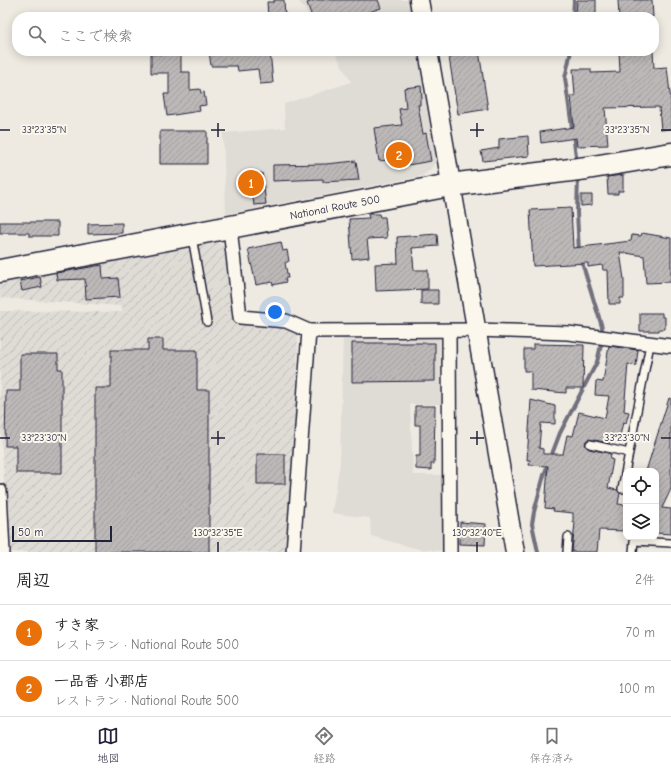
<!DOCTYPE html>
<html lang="ja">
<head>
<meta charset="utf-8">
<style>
  body { margin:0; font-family:"Comic Neue","Klee One",sans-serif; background:#f2f2f2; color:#222 }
  .controls { position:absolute; right:12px; bottom:12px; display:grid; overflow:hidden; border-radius:8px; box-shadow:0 2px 10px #0003 }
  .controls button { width:36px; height:36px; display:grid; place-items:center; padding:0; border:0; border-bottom:1px solid #e0e0e0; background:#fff; color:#222; font:20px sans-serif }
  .scale { position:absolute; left:12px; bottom:10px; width:100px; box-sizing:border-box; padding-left:4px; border:2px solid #22223b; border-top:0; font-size:11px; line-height:14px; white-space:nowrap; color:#22223b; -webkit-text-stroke:3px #fbf7ec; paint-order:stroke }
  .you { position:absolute; left:275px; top:312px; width:14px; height:14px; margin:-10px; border:3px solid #fff; border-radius:50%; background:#1a73e8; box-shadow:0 0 0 6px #1a73e833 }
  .badge { display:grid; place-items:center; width:26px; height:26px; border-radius:50%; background:#22223b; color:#fff; font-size:13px; font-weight:700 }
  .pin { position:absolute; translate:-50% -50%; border:2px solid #fff; box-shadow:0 1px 4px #0006 }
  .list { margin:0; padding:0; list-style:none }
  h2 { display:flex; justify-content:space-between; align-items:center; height:52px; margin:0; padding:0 16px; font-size:17px }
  h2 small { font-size:13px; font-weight:400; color:#767676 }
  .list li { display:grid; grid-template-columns:26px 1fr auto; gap:12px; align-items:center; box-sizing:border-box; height:56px; padding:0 16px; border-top:1px solid #e0e0e0 }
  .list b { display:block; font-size:15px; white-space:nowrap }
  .list p { margin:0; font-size:13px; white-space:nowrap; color:#767676 }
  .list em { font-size:13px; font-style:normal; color:#767676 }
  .icon { flex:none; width:22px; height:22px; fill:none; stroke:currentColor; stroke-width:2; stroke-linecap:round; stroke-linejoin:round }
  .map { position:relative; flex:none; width:671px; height:552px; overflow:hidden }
  .search { position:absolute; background:#fff; box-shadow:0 2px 10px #0003; left:12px; right:12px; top:12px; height:44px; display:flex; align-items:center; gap:10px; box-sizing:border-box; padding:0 14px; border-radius:16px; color:#767676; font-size:15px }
  .sheet { height:164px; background:#fff }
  nav { display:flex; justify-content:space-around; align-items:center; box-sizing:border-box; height:56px; border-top:1px solid #e0e0e0; background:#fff; font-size:11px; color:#767676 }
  nav a { display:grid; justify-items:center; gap:2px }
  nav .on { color:#22223b }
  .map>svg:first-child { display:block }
  .built { fill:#dfdbd5 }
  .industrial { fill:url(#industrial-furrows) }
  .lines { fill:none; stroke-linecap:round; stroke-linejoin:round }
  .stream { stroke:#716f7c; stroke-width:4 }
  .building { fill:url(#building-hatch); stroke:#22223b }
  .lane-casing { stroke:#22223b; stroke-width:10 }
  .street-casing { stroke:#22223b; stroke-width:16 }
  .secondary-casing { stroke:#22223b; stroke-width:21 }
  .highway-casing { stroke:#22223b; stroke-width:25 }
  .lane { stroke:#fbf7ec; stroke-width:7 }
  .street { stroke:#fbf7ec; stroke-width:13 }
  .secondary { stroke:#fbf7ec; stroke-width:18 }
  .highway { stroke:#fbf7ec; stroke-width:22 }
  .ticks { fill:none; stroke:#22223b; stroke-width:1.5 }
  .labels { text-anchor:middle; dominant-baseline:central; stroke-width:4; stroke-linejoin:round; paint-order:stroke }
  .street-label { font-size:11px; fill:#22223b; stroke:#fbf7ec }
  .ticks-label { font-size:10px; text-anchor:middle; fill:#22223b; stroke:#fbf7ec; stroke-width:4; stroke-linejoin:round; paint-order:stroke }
</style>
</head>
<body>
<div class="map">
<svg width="671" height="552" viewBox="0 0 671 552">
  <defs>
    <pattern id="industrial-furrows" width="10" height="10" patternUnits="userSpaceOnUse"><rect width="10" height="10" fill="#dfdbd5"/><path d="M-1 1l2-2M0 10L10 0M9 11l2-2" fill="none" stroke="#bfbcb8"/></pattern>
    <pattern id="building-hatch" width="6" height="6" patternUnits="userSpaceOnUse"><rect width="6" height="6" fill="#bcb8b8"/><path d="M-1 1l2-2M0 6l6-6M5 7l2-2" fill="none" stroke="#a19e9f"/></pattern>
  </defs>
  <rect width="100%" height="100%" fill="#eeeae2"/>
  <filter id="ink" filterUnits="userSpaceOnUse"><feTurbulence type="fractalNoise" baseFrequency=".025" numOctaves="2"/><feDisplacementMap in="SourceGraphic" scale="8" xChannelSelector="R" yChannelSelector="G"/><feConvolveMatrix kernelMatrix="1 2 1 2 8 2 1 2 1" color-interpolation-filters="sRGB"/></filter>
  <g filter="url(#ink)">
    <path class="built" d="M298,0H411L414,17H310Z
      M334,51H419L436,161L430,170L422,176L226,214L223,133L285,128L284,104L351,82Z
      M343,337L440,338L441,404H410L413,475H443L442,551L418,549L371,536L370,518L332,513L340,463Z"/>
    <path class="industrial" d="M216,242L224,246L233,323L268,324L298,333L296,428L288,552H9L0,420V311L122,312V306L0,298V282Z"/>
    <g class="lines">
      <path class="stream" d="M573,17L574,0
        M571,51L565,78L577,163
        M578,176L577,212L579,253
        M538,552L532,524L534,512L544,475L560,433L597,362L601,345L602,327L581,259"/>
    </g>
    <path class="building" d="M274,0H284L285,17H268L267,2H274Z
      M316,0H378L381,8L354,17H312L307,3Z
      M577,0H596V17H576Z
      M618,0H652L653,17H619Z
      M209,51H270L273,83L260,84L258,69L238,71L237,66H211Z
      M448,51H479L488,109L458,114Z
      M619,51H653L654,68L667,67L671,102V129L661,130L659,107L605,108L608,145L577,146L576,138L541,143L540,132L574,127L571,96H575L573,69H591V73L620,72Z
      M151,54H181V72H190V90L200,89L201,93L204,92L206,105L199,106L200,111L167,116L164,94H169V73H151Z
      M421,86L422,99H420V105H418L423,134L426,133L431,161L408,165L407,158L379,161L374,128L402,125L399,109L406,108L404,88Z
      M160,131H207V164H160Z
      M528,136L529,156L483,161L481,151L499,148V139Z
      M356,161L359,180L323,182V179L273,181V165L326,164Z
      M262,173L266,204L254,205L252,191L249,192L247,175Z
      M623,175V191H618V194H608L607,177Z
      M581,195H592V205L581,206Z
      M571,208L573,248L631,241L632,235L641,236L642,233L671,238V282L646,283L644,256L620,252L624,279V298H620V304H609L608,270H603L602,265L588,267V263L533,266L530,210Z
      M368,214H379L380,217H385L387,238L367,239L369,257L352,259L349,219L369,218Z
      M0,222H58V236H29V233H0Z
      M122,223V233L88,234V224Z
      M437,234L438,246L412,248L414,270H428V289L376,291L375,264L398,263L397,237Z
      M281,242L283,251L287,250L289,261L285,263L288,278H285L286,282L273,285L272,282L256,285L248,249Z
      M102,265L103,279L118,278L120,297L86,299L85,279L57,280L56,273Z
      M40,277L42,287L22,291L20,281Z
      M421,290H438V304H421Z
      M640,313H662V317H665V329H659V331H640Z
      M148,339H163V350H197V390H209V552H95V388H111V350H148Z
      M352,343H435V381L352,382Z
      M533,344L584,345L583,388H566V393L531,390V371H524V349H533Z
      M609,346L638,350L636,366L628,364L624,411L629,412L626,423L623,422L620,436L612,434L610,443L589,439L586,441L585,445L589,449L608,453L611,455L610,459L613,460L608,488L617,490L620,493L618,504L626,505L625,531L599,530L597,552H572L575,522H573V513L553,511L554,509L545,508L548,466L529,465L530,460H527L531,400L555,406V424L541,423L539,448L543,449V454H563L567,435L573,436L579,412L605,418L609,396L595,395L596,381L603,382Z
      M20,354H58V369H62V473H16V446H5L6,391H20Z
      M669,398L671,399V489L662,508L671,509V534L656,533V471H646Z
      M415,406H435L434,464H431V470L416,469V456H420V425H415Z
      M257,454H285V484H257Z
      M460,522L486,524L485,545L459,544Z"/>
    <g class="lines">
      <g class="lane-casing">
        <path id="lane" d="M192,237L207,322
          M590,444L629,453
          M622,489L650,344
          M567,552L568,537
          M633,552L634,541L671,543"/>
      </g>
      <g class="street-casing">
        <path id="street" d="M230,228L240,317L286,321L309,331L477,330L568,333L671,346
          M449,330L450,552
          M0,491L3,552
          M293,552L309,331"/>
      </g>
      <g class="secondary-casing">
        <path id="secondary" d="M419,0L422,17
          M428,51L515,552"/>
      </g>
      <g class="highway-casing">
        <g id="highway">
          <path id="s1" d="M0,271L450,185L587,168L671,154"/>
        </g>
      </g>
      <use href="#lane" class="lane"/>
      <use href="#street" class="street"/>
      <use href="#secondary" class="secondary"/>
      <use href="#highway" class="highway"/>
    </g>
  </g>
  <path class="ticks" d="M218,123V137M477,123V137M0,130H10M211,130H225M470,130H484M661,130H671M218,431V445M477,431V445M0,438H10M211,438H225M470,438H484M661,438H671M218,542V552M477,542V552"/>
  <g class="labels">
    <g class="street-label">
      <text stroke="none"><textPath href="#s1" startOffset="341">National Route 500</textPath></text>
    </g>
  </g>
  <g class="ticks-label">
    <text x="44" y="133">33°23'35"N</text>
    <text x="627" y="133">33°23'35"N</text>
    <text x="44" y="441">33°23'30"N</text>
    <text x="627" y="441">33°23'30"N</text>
    <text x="218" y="536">130°32'35"E</text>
    <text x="477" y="536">130°32'40"E</text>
  </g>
</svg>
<div class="controls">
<button><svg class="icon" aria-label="locate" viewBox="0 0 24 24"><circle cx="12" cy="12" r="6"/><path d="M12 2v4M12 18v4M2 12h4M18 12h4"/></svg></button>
<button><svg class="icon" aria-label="layers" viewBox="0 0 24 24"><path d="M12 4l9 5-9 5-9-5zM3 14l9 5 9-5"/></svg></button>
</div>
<div class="scale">50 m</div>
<div class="you"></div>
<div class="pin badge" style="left:251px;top:183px;background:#e8710a">1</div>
<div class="pin badge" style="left:399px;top:155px;background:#e8710a">2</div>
<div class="search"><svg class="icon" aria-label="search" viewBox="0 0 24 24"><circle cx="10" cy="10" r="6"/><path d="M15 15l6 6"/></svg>ここで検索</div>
</div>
<section class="sheet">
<h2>周辺<small>2件</small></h2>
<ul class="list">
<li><span class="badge" style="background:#e8710a">1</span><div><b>すき家</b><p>レストラン · National Route 500</p></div><em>70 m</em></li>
<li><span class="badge" style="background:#e8710a">2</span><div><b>一品香 小郡店</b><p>レストラン · National Route 500</p></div><em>100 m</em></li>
</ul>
</section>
<nav>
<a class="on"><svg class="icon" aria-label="map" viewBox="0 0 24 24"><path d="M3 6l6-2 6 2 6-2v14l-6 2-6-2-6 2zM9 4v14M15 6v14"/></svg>地図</a>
<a><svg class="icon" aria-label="directions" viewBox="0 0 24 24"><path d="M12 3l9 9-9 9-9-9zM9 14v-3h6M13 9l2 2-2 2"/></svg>経路</a>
<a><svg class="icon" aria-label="saved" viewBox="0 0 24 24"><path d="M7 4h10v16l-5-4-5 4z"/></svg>保存済み</a>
</nav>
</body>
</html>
